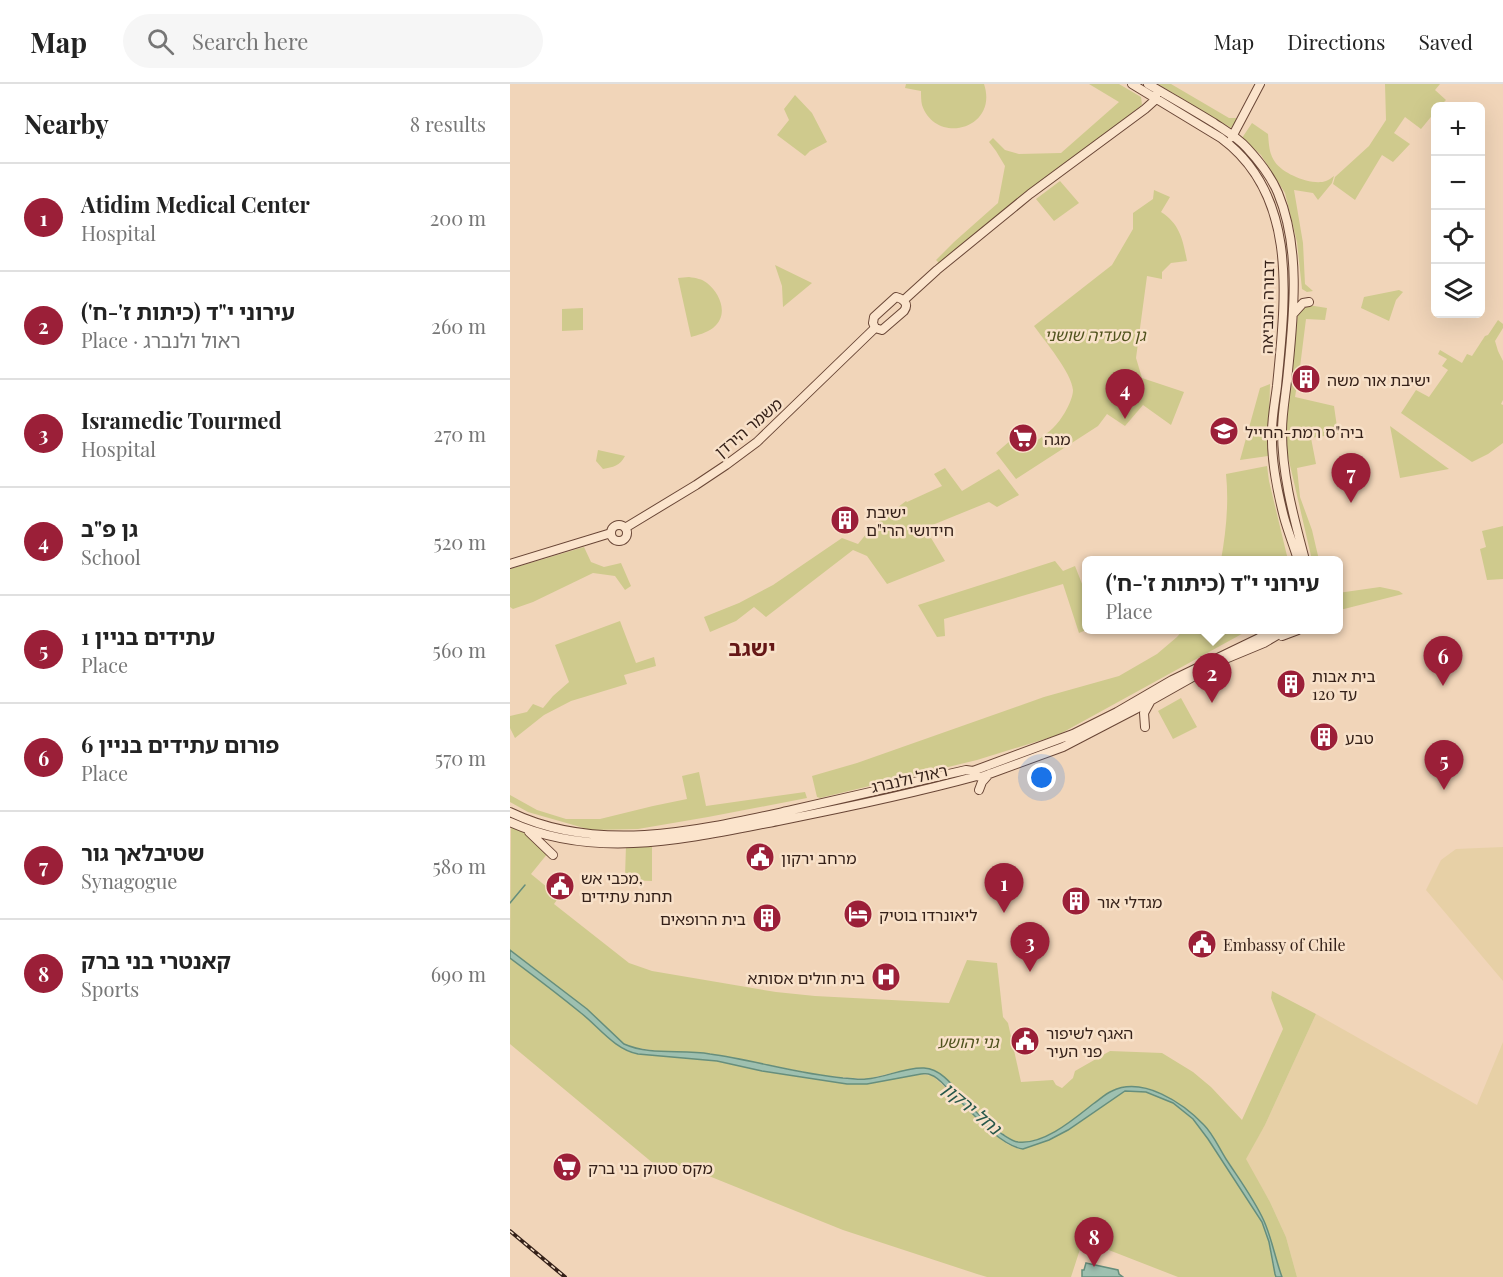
<!DOCTYPE html>
<html lang="en">
<head>
<meta charset="utf-8">
<style>
  body { margin:0; font-family:"Playfair Display","Noto Sans Hebrew",serif; background:#f6f6f6; color:#222 }
  .controls { position:absolute; right:18px; top:18px; display:grid; overflow:hidden; border-radius:9px; box-shadow:0 6px 24px #0002 }
  .controls button { width:54px; height:54px; display:grid; place-items:center; padding:0; border:0; border-bottom:2px solid #e0e0e0; background:#fff; color:#222; font:30px sans-serif }
  .you { position:absolute; left:532px; top:694px; width:21px; height:21px; margin:-15px; border:4px solid #fff; border-radius:50%; background:#1a73e8; box-shadow:0 0 0 9px #1a73e833 }
  .badge { display:grid; place-items:center; width:39px; height:39px; border-radius:50%; background:#9b1f38; color:#fff; font-size:20px; font-weight:700 }
  .pin { position:absolute; translate:-50% -50px; filter:drop-shadow(0 2px 3px #0008) }
  .pin::after { content:''; position:absolute; top:32px; width:21px; height:18px; background:inherit; clip-path:polygon(0 0,100% 0,50% 100%) }
  .popup { position:absolute; left:572px; top:472px; width:261px; height:78px; box-sizing:border-box; display:grid; place-content:center; border-radius:9px; background:#fff; filter:drop-shadow(0 2px 4px #0005); font-size:20px; white-space:nowrap; color:#767676 }
  .popup b { font-size:22px; color:#222 }
  .popup::after { content:''; position:absolute; left:50%; top:100%; margin-left:-12px; border:12px solid transparent; border-top-color:#fff }
  .list { margin:0; padding:0; list-style:none }
  h2 { display:flex; justify-content:space-between; align-items:center; height:78px; margin:0; padding:0 24px; font-size:26px }
  h2 small { font-size:20px; font-weight:400; color:#767676 }
  .list li { display:grid; grid-template-columns:39px 1fr auto; gap:18px; align-items:center; box-sizing:border-box; height:108px; padding:0 24px; border-top:2px solid #e0e0e0 }
  .list b { display:block; font-size:22px; white-space:nowrap }
  .list p { margin:0; font-size:20px; white-space:nowrap; color:#767676 }
  .list em { font-size:20px; font-style:normal; color:#767676 }
  .icon { flex:none; width:33px; height:33px; fill:none; stroke:currentColor; stroke-width:2; stroke-linecap:round; stroke-linejoin:round }
  .map { position:relative; flex:none; width:993px; height:1193px; overflow:hidden }
  header { display:flex; align-items:center; gap:36px; box-sizing:border-box; height:84px; padding:0 30px; background:#fff; border-bottom:2px solid #e0e0e0 }
  header strong { font-size:28px }
  nav { display:flex; gap:33px; margin-inline-start:auto; font-size:21px }
  .search { width:420px; height:54px; background:#f6f6f6; display:flex; align-items:center; gap:15px; box-sizing:border-box; padding:0 21px; border-radius:33px; color:#767676; font-size:22px }
  main { display:flex }
  aside { flex:1; background:#fff }
  .map>svg:first-child { display:block }
  .farmland { fill:#e7d0a6 }
  .green { fill:#cfca8d }
  .water { fill:#9ec0b0; stroke:#668e7c; stroke-width:1.5 }
  .lines { fill:none; stroke-linecap:round; stroke-linejoin:round }
  .stream { stroke:#668e7c; stroke-width:1.5 }
  .secondary-casing { stroke:#694636; stroke-width:10 }
  .secondary { stroke:#fbe4cc; stroke-width:8 }
  .rail-casing { stroke:#352119; stroke-width:4 }
  .rail { stroke:#f8e1c9; stroke-width:1.5; stroke-dasharray:4.5; stroke-linecap:butt }
  .labels { text-anchor:middle; dominant-baseline:central; stroke-width:5; stroke-linejoin:round; paint-order:stroke }
  .street-label { font-size:16px; fill:#352119; stroke:#f8e1c9 }
  .park-label { font-size:16px; font-style:italic; fill:#50531e; stroke:#f8e1c9 }
  .poi-label { font-size:16px; fill:#352119; stroke:#f8e1c9; text-anchor:start }
  .water-label { font-size:18px; font-style:italic; fill:#27574a; stroke:#f8e1c9 }
  .district-label { font-size:22px; font-weight:bold; fill:#651716; stroke:#f8e1c9 }
</style>
</head>
<body>
<header>
<strong>Map</strong>
<div class="search"><svg class="icon" aria-label="search" viewBox="0 0 24 24"><circle cx="10" cy="10" r="6"/><path d="M15 15l6 6"/></svg>Search here</div>
<nav><a>Map</a><a>Directions</a><a>Saved</a></nav>
</header>
<main>
<aside>
<h2>Nearby<small>8 results</small></h2>
<ul class="list">
<li><span class="badge">1</span><div><b>Atidim Medical Center</b><p>Hospital</p></div><em>200 m</em></li>
<li><span class="badge">2</span><div><b>עירוני י&quot;ד (כיתות ז'-ח')</b><p>Place · ראול ולנברג</p></div><em>260 m</em></li>
<li><span class="badge">3</span><div><b>Isramedic Tourmed</b><p>Hospital</p></div><em>270 m</em></li>
<li><span class="badge">4</span><div><b>גן פ&quot;ב</b><p>School</p></div><em>520 m</em></li>
<li><span class="badge">5</span><div><b>עתידים בניין 1</b><p>Place</p></div><em>560 m</em></li>
<li><span class="badge">6</span><div><b>פורום עתידים בניין 6</b><p>Place</p></div><em>570 m</em></li>
<li><span class="badge">7</span><div><b>שטיבלאך גור</b><p>Synagogue</p></div><em>580 m</em></li>
<li><span class="badge">8</span><div><b>קאנטרי בני ברק</b><p>Sports</p></div><em>690 m</em></li>
</ul>
</aside>
<div class="map">
<svg width="993" height="1193" viewBox="0 0 993 1193">
  <rect width="100%" height="100%" fill="#f1d5b9"/>
  <path class="farmland" d="M993,763V897L916,806L931,776L946,765Z
    M806,930L967,1021L993,958V1193H787L776,1153L760,1118L735,1075L755,1041Z"/>
  <path class="green" d="M396,0H474C489,45 426,62 412,21C411,17 411,11 411,7L395,4Z
    M579,0H609L631,13L632,21L429,179L426,176L444,158L488,119L495,82L486,67L479,58L483,54L495,66L509,70L551,69L609,18Z
    M648,0H661L719,34H728L721,44Z
    M875,0H930L925,6L936,16L930,22H926L925,28L911,45L895,33L884,49L900,60L883,78L872,71L845,116L823,100L825,93L859,62L876,36Z
    M285,11L302,29L317,58L300,67L295,72L267,51L279,36L274,25Z
    M742,39L758,50C759,60 759,70 765,78C773,90 802,102 816,97C819,96 821,94 824,92L822,99L808,116L803,109L784,106L793,159L795,200L803,207L797,208L792,205L787,158L775,109L751,71L732,54Z
    M550,97L569,119L544,137L526,115Z
    M644,106L660,113L651,128C670,140 673,156 677,177L661,179L652,188V195L637,192L626,274L632,294L674,308L661,341L633,321L615,342L597,330L588,342L506,395L486,369L501,356L513,367C522,359 535,352 543,344C551,337 563,317 563,306C562,289 534,256 524,242L602,181L623,145V129L643,115Z
    M265,181L302,199L273,223L272,202Z
    M179,193C186,194 192,195 197,199C211,210 219,232 203,244C196,249 188,251 181,253L168,194Z
    M889,206L893,208L886,216L879,237L851,224L854,213Z
    M798,221L817,224L815,236L796,235L790,283L785,313L824,322L828,350L801,354L806,380L787,384L790,413L802,446L809,476H802L776,364L775,344L782,293L788,228Z
    M73,224V246L52,247V225Z
    M988,236L993,240V244L985,257L988,267L993,277V316L991,320L993,321V359L978,370L962,378L891,329L906,306L919,313L938,286L932,282L937,275L928,270L930,266L952,279L957,270L962,272L975,252L978,251Z
    M760,300L758,372L730,376L750,304Z
    M880,342L939,385L890,394Z
    M88,366L115,372C110,382 103,383 93,385L86,377Z
    M757,382L759,397L778,476H711C716,448 719,419 716,390Z
    M435,384L452,407L489,385L509,411L487,423L479,418L415,444L435,477L377,500L357,472L343,466L256,533L244,523L226,537L200,548L194,533L229,519L263,501L332,454L348,460L362,443L396,417L397,418L432,402L424,390Z
    M993,442V495L977,496L970,465L976,463L972,447Z
    M74,463L81,478L94,483L111,479L121,502L115,506L105,492L83,489L23,518L3,525L0,523V485Z
    M545,477L553,487L565,482L576,510V546L569,549L553,500L434,535L435,552L427,553L408,521Z
    M870,503L889,507L893,510L834,525H828V509Z
    M110,537L126,579L144,573L146,582L114,591L117,600L61,617L34,631L5,654L0,644V632L17,628L23,620L33,624L43,612L59,598L45,561Z
    M673,546H739L548,651L467,676L310,714L307,713L302,692L347,679L534,613L609,592L647,570L667,553Z
    M671,614L687,643L663,655L648,627Z
    M189,688L196,722L295,708L297,714L198,733L128,745L81,746L18,728L0,718V711L27,726L56,735H90L143,722L177,715L172,692Z
    M1,743L21,751L38,769L21,790L49,813L44,820L119,879L142,887L266,908L305,912L439,919L457,876L487,879L493,933L498,939L511,998L543,996L546,1001L552,1004L563,994L565,987L600,967L652,969L683,988L701,1003L732,1036L773,945L761,914L762,907L806,930L755,1041L736,1075L760,1118L776,1153L787,1193H772L754,1136L733,1100L695,1042L644,1006L618,1004H609L600,1008L566,1034L542,1050L529,1055L513,1059L505,1058L479,1040L426,987L415,984L390,987L357,995L316,992L201,970L149,967L120,963L114,960L77,925L0,866Z
    M142,758V797L113,796L115,793L116,761Z
    M0,874C24,892 48,910 71,929C89,943 104,965 128,970L207,977L252,987L337,1000L411,990L423,992L479,1045L497,1060L509,1065L539,1056L558,1046L615,1007L636,1008L663,1019L683,1035L698,1055L752,1138L759,1158L762,1178L766,1193H668L573,1156L561,1193H477L467,1190L333,1146L179,1084C169,1081 160,1080 150,1085L0,960Z"/>
  <path class="water" d="M0,866L77,925L114,960C141,972 172,965 200,970C244,976 288,990 333,994C341,994 349,996 356,995C375,994 394,983 414,984C435,985 448,1010 461,1023C471,1033 481,1042 492,1050C497,1053 502,1057 508,1058C534,1061 564,1035 583,1020C589,1016 595,1010 602,1007C633,992 673,1019 694,1041C703,1050 709,1064 716,1075C729,1095 744,1115 754,1137C762,1155 765,1174 772,1193H766L765,1190L759,1158L752,1138L698,1055L683,1035L663,1019L636,1008L615,1007L558,1046L539,1056L513,1065C489,1062 457,1023 439,1006C434,1001 428,993 421,991C417,989 415,990 411,990L357,1000H337L252,987L207,977L128,970C104,965 89,943 71,929C48,910 24,892 0,874Z
    M576,1179L608,1186L609,1190L613,1193H572V1186H574Z"/>
  <g class="lines">
    <path class="stream" d="M0,819L15,801"/>
    <g class="secondary-casing">
      <path id="secondary" d="M622,0L711,54C790,112 775,217 767,302C765,318 762,333 762,348C761,376 767,406 774,433C778,448 784,462 788,476
        M638,0C660,13 683,26 704,39C716,47 728,54 737,64C749,77 761,92 768,109C792,167 783,236 777,297C775,314 772,331 772,347C772,392 784,434 795,476
        M722,53L750,0
        M386,213C394,215 399,220 394,227L372,246L365,244L363,239L364,233Z
        M394,216L427,186L520,110L635,25L645,16L647,9
        M784,229L793,219L799,218
        M101 449a8 8 0 1 1 16 0a8 8 0 1 1-16 0Z
        M115,444L186,401L216,381L247,358L365,244
        M0,480L101,449
        M772,552L788,546
        M635,643L634,629L640,618
        M469,706L472,698L479,690
        M0,728C89,771 191,746 282,726C340,713 398,699 456,686L463,687L563,650L607,628L662,596L749,554L763,546
        M0,738C86,777 180,754 268,737C334,724 401,710 467,692L471,693L553,663L626,625L713,576L754,559L776,546
        M19,748L43,771"/>
    </g>
    <use href="#secondary" class="secondary"/>
    <g class="rail-casing">
      <path id="rail" d="M0,1147L55,1193"/>
    </g>
    <use href="#rail" class="rail"/>
  </g>
  <defs>
    <g id="building-disc" transform="scale(1.5)"><circle r="9.5" fill="#9b1f38" stroke="#f8e1c9"/><path d="M-4-6H4V6H1V3H-1V6H-4ZM-2.5-4.3h1.7v1.8h-1.7ZM.8-4.3h1.7v1.8H.8ZM-2.5-1h1.7V.8h-1.7ZM.8-1h1.7V.8H.8Z" fill="#fff"/></g>
    <g id="school-disc" transform="scale(1.5)"><circle r="9.5" fill="#9b1f38" stroke="#f8e1c9"/><path d="M0-5L7-2L0 1L-7-2ZM-4 1L0 2.5L4 1V4Q0 6-4 4Z" fill="#fff"/></g>
    <g id="supermarket-disc" transform="scale(1.5)"><circle r="9.5" fill="#9b1f38" stroke="#f8e1c9"/><path d="M-6-5.5h2.5l.6 2H6L4.5 2H-2.5L-4.4-4H-6ZM-1.5 3.2a1.3 1.3 0 1 0 .1 0ZM3 3.2a1.3 1.3 0 1 0 .1 0Z" fill="#fff"/></g>
    <g id="civic-disc" transform="scale(1.5)"><circle r="9.5" fill="#9b1f38" stroke="#f8e1c9"/><path d="M-.6-6.5H3V-4.5H.6V-3L4-1V1h2V6H-6V1h2V-1L-.6-3ZM-1.2 2.5V6h2.4V2.5Z" fill="#fff"/></g>
    <g id="hotel-disc" transform="scale(1.5)"><circle r="9.5" fill="#9b1f38" stroke="#f8e1c9"/><path d="M-6-4.5h1.5V1H6V5H4.5V3h-9V5H-6ZM-4 0a1.8 1.8 0 1 1 3.6 0ZM.5 0V-2.5h3Q6-2.5 6 0Z" fill="#fff"/></g>
    <g id="hospital-disc" transform="scale(1.5)"><circle r="9.5" fill="#9b1f38" stroke="#f8e1c9"/><path d="M-5-5h3v3.5h4V-5h3V5h-3V1.5h-4V5h-3Z" fill="#fff"/></g>
  </defs>
  <g fill-rule="evenodd">
    <use href="#building-disc" x="796" y="295"/>
    <use href="#school-disc" x="714" y="347"/>
    <use href="#supermarket-disc" x="513" y="354"/>
    <use href="#building-disc" x="335" y="436"/>
    <use href="#building-disc" x="781" y="600"/>
    <use href="#building-disc" x="814" y="653"/>
    <use href="#civic-disc" x="250" y="773"/>
    <use href="#civic-disc" x="50" y="802"/>
    <use href="#building-disc" x="566" y="817"/>
    <use href="#hotel-disc" x="348" y="830"/>
    <use href="#building-disc" x="257" y="834"/>
    <use href="#civic-disc" x="692" y="860"/>
    <use href="#hospital-disc" x="376" y="893"/>
    <use href="#civic-disc" x="515" y="957"/>
    <use href="#supermarket-disc" x="57" y="1083"/>
  </g>
  <g class="labels">
    <g class="street-label">
      <text transform="translate(757 223) rotate(-89)">דבורה הנביאה</text>
      <text transform="translate(238 343) rotate(-40)">משמר הירדן</text>
      <text transform="translate(399 694) rotate(-13)">ראול ולנברג</text>
    </g>
    <g class="park-label">
      <text x="585" y="250">גן סעדיה שושני</text>
      <text x="458" y="957">גני יהושע</text>
    </g>
    <g class="poi-label">
      <text x="817" y="295">ישיבת אור משה</text>
      <text x="735" y="347">ביה"ס רמת-החייל</text>
      <text x="534" y="354">מגה</text>
      <text x="356" y="427">ישיבת<tspan x="356" dy="18">חידושי הרי"ם</tspan></text>
      <text x="802" y="591">בית אבות<tspan x="802" dy="18">עד 120</tspan></text>
      <text x="835" y="653">טבע</text>
      <text x="271" y="773">מרחב ירקון</text>
      <text x="71" y="793">מכבי אש,<tspan x="71" dy="18">תחנת עתידים</tspan></text>
      <text x="587" y="817">מגדלי אור</text>
      <text x="369" y="830">ליאונרדו בוטיק</text>
      <text x="236" y="834" text-anchor="end">בית הרופאים</text>
      <text x="713" y="860">Embassy of Chile</text>
      <text x="355" y="893" text-anchor="end">בית חולים אסותא</text>
      <text x="536" y="948">האגף לשיפור<tspan x="536" dy="18">פני העיר</tspan></text>
      <text x="78" y="1083">מקס סטוק בני ברק</text>
    </g>
    <g class="water-label">
      <text transform="translate(462 1024) rotate(40)">נחל ירקון</text>
    </g>
    <g class="district-label">
      <text x="242" y="563">ישגב</text>
    </g>
  </g>
</svg>
<div class="controls">
<button>+</button>
<button>−</button>
<button><svg class="icon" aria-label="locate" viewBox="0 0 24 24"><circle cx="12" cy="12" r="6"/><path d="M12 2v4M12 18v4M2 12h4M18 12h4"/></svg></button>
<button><svg class="icon" aria-label="layers" viewBox="0 0 24 24"><path d="M12 4l9 5-9 5-9-5zM3 14l9 5 9-5"/></svg></button>
</div>
<div class="you"></div>
<div class="pin badge" style="left:494px;top:829px">1</div>
<div class="pin badge" style="left:702px;top:619px">2</div>
<div class="popup"><b>עירוני י&quot;ד (כיתות ז'-ח')</b>Place</div>
<div class="pin badge" style="left:520px;top:888px">3</div>
<div class="pin badge" style="left:615px;top:335px">4</div>
<div class="pin badge" style="left:934px;top:706px">5</div>
<div class="pin badge" style="left:933px;top:602px">6</div>
<div class="pin badge" style="left:841px;top:419px">7</div>
<div class="pin badge" style="left:584px;top:1183px">8</div>
</div>
</main>
</body>
</html>
